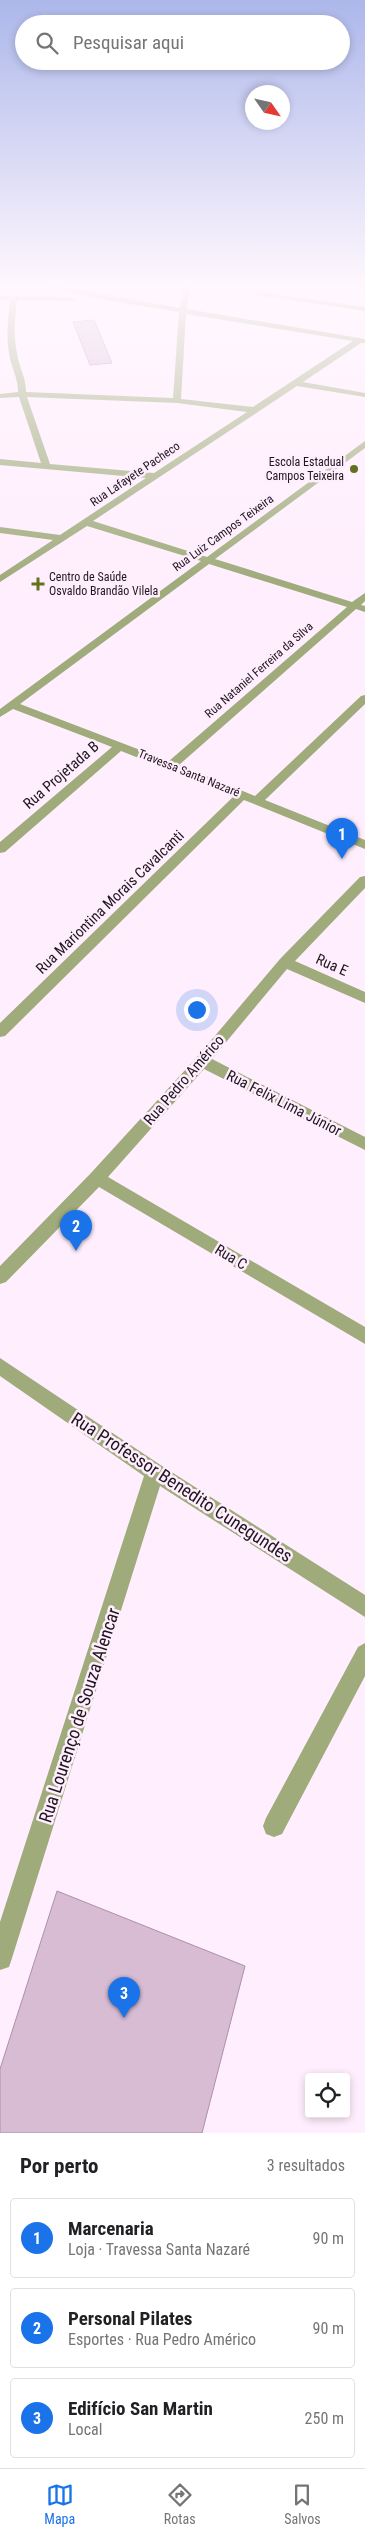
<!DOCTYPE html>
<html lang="pt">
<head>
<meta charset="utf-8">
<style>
  body { margin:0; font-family:"Roboto Condensed",sans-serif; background:#f6f6f6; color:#202124 }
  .controls { position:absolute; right:15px; bottom:15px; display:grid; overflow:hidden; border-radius:5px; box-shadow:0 2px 8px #0003 }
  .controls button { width:45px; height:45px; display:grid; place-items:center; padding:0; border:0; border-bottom:1px solid #e0e0e0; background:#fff; color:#202124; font:25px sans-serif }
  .compass { position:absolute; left:245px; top:85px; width:45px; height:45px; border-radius:50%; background:#fff; box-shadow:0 2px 8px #0003; rotate:124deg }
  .you { position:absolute; left:196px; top:1009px; width:18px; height:18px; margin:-12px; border:4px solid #fff; border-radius:50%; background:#1a73e8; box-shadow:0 0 0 8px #1a73e833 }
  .badge { display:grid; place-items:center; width:32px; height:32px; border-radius:50%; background:#1a73e8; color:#fff; font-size:16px; font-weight:700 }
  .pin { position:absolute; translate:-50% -41px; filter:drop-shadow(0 1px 2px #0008) }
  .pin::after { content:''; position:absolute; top:26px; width:18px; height:15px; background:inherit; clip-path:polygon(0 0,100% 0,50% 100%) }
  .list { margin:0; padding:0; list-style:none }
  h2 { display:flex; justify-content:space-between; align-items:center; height:65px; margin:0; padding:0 20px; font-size:21px }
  h2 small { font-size:16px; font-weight:400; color:#757577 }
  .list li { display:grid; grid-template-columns:32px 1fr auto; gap:15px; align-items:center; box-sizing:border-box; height:80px; margin:0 10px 10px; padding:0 10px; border:1px solid #e0e0e0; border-radius:5px }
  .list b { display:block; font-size:19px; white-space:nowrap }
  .list p { margin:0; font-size:16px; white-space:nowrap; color:#757577 }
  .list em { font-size:16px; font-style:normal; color:#757577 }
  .icon { flex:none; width:28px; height:28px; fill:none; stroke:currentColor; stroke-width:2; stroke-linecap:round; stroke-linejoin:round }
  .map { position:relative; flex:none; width:365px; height:2133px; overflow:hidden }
  .search { position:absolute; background:#fff; box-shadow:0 2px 8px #0003; left:15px; right:15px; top:15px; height:55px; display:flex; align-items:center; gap:12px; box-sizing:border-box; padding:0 18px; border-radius:28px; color:#757577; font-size:19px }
  .sheet { height:335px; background:#fff }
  nav { display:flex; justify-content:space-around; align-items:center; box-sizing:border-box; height:70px; border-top:1px solid #e0e0e0; background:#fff; font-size:14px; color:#757577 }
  nav a { display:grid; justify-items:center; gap:2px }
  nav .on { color:#1a73e8 }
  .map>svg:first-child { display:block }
  .building { fill:#d7bcd4; stroke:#ab91a9 }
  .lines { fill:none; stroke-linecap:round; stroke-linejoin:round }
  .minor { fill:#9fab7b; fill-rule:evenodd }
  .poi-dot { fill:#61711e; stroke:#ffeefd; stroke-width:2 }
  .labels { text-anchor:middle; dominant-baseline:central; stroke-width:5; stroke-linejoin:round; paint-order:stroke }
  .far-poi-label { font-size:12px; fill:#1f161f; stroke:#ffeefd; text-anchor:end }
  .far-street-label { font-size:12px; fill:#1f161f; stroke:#ffeefd }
  .street-label { font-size:15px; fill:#1f161f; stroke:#ffeefd }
  .near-street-label { font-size:18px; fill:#1f161f; stroke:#ffeefd }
</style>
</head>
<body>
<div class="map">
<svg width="365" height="2133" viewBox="0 0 365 2133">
  <rect width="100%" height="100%" fill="#ffeefd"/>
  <path class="building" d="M94,320L112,363L90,365L73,322Z
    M57,1891L245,1966L202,2133H0V2069Z"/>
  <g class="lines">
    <path class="minor" d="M34,284H46L180,308L184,284H190L187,309L365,339V343H361L303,382L365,393V397L297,386L93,521L207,557L365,441V448L215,559L352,602L365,593V601L361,605L365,606V612L356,609L179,765L255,796L361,696L365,695V704L265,800L365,840V849L244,800L5,1036L0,1037V1023L234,796L121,751L5,852L0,853V842L112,747L13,709L0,717V709L201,561L87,526L0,582V575L53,540L0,533V527L60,535L146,478L0,465V459L41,463L19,397L0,398V394L18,392C18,377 11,367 9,353C6,335 8,318 10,300H0V296L72,297L76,299L72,301L17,300C15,318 13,335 17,353C19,367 26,377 26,392L173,398L179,312L111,301ZM186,314L353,341L253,407L181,399ZM27,397L177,403L247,412L154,473L50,464ZM209,564L347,607L169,761L20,704Z
      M353,284H365V287L354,285Z
      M258,292L365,307V311L256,295Z
      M365,876V888L295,961L365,992V1003L287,969L212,1059L365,1137V1150L204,1069L108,1177L365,1327V1344L99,1187L6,1282L0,1284V1266L91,1173L197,1057L280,959L360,877Z
      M0,1358L162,1466L365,1595V1617L160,1486L12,1958L9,1967L0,1970V1922L144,1476L0,1376Z
      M365,1643V1676L282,1834L274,1837L266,1834L263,1826L266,1818L358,1647Z"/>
  </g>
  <linearGradient id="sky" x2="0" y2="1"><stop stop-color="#acb7ea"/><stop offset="0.49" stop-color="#fff7fe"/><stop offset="1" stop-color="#fff7fe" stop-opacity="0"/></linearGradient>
  <rect width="365" height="582" fill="url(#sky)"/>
  <g class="poi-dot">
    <circle cx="354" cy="469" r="5"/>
    <path d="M35.5 576.5h5v5h5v5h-5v5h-5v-5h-5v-5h5z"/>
  </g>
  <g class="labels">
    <g class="far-poi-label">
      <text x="344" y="462">Escola Estadual<tspan x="344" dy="14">Campos Teixeira</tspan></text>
      <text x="49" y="577" text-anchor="start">Centro de Saúde<tspan x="49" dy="14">Osvaldo Brandão Vilela</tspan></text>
    </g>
    <g class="far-street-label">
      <text transform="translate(135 474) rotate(-34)">Rua Lafayete Pacheco</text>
      <text transform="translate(223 533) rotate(-36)">Rua Luiz Campos Teixeira</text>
      <text transform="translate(259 670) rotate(-41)">Rua Nataniel Ferreira da Silva</text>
      <text transform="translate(189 773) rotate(22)">Travessa Santa Nazaré</text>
    </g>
    <g class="street-label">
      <text transform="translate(61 775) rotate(-41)">Rua Projetada B</text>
      <text transform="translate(110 902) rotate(-44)">Rua Mariontina Morais Cavalcanti</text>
      <text transform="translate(332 965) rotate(24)">Rua E</text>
      <text transform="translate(184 1080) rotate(-49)">Rua Pedro Américo</text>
      <text transform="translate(284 1103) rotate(27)">Rua Felix Lima Júnior</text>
      <text transform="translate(231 1257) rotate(31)">Rua C</text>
    </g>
    <g class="near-street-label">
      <text transform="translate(182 1487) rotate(33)">Rua Professor Benedito Cunegundes</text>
      <text transform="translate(79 1715) rotate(-72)">Rua Lourenço de Souza Alencar</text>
    </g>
  </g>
</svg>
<div class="controls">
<button><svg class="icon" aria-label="locate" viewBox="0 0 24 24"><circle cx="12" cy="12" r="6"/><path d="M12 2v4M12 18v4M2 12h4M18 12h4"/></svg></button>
</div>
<svg class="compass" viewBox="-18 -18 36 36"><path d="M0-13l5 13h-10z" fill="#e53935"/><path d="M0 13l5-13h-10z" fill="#757577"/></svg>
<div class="you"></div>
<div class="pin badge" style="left:342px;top:859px">1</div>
<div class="pin badge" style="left:76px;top:1251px">2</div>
<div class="pin badge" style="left:124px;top:2018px">3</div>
<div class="search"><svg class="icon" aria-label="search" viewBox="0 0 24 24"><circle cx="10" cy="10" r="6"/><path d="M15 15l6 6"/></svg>Pesquisar aqui</div>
</div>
<section class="sheet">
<h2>Por perto<small>3 resultados</small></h2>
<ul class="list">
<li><span class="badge">1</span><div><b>Marcenaria</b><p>Loja · Travessa Santa Nazaré</p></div><em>90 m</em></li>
<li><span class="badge">2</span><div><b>Personal Pilates</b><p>Esportes · Rua Pedro Américo</p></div><em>90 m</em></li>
<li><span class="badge">3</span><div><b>Edifício San Martin</b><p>Local</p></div><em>250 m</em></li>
</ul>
</section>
<nav>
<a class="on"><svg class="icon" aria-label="map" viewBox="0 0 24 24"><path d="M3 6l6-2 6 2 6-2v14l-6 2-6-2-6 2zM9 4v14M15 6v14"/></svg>Mapa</a>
<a><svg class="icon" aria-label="directions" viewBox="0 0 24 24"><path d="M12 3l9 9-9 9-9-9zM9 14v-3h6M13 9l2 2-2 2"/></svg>Rotas</a>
<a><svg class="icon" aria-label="saved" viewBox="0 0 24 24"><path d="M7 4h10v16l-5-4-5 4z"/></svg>Salvos</a>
</nav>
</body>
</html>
